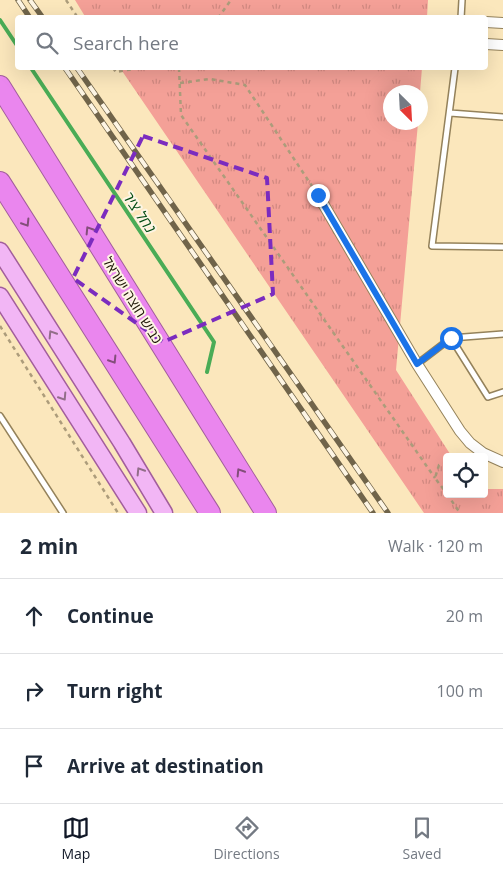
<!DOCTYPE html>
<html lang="en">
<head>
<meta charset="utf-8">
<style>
  body { margin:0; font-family:"Open Sans",Heebo,sans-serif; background:#f2f2f3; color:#1f2937 }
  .controls { position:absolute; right:15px; bottom:15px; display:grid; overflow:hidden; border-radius:5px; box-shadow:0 5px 20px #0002 }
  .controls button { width:45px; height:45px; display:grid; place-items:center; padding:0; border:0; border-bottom:1px solid #e0e1e3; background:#fff; color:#1f2937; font:25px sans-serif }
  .compass { position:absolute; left:383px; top:85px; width:45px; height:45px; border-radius:50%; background:#fff; box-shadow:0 5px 20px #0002; rotate:156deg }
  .stop { position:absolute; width:15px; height:15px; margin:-11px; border:4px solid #1a73e8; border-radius:50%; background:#fff }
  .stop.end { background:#1a73e8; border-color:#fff; box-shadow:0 1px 5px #0008 }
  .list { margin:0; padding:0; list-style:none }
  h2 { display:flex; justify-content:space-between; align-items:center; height:65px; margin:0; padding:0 20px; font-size:21px }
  h2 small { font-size:16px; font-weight:400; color:#747a83 }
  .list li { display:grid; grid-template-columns:32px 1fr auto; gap:15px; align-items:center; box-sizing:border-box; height:75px; padding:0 20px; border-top:1px solid #e0e1e3 }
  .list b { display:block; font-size:19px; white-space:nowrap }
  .list em { font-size:16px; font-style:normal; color:#747a83 }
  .icon { flex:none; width:28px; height:28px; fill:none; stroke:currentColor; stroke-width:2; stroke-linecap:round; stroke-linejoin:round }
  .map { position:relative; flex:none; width:503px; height:513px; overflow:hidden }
  .search { position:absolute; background:#fff; box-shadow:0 5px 20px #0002; left:15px; right:15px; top:15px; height:55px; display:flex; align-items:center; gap:12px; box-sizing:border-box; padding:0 18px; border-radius:5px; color:#747a83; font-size:19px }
  .sheet { height:290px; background:#fff }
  nav { display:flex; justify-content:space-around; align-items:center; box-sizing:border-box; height:70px; border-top:1px solid #e0e1e3; background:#fff; font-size:14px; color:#747a83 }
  nav a { display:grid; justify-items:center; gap:2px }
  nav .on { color:#111827 }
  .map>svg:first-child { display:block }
  .grass { fill:url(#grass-tufts) }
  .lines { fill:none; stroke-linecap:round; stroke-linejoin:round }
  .stream { stroke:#4aac56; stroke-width:4 }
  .lane-casing { stroke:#94825b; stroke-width:8 }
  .street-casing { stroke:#94825b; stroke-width:12 }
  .primary-casing { stroke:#a25e9c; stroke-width:19 }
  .highway-casing { stroke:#a25e9c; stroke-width:22 }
  .path { stroke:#ac9c7b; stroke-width:2.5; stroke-dasharray:4 4; stroke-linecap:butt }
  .lane { stroke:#fff; stroke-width:5 }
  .street { stroke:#fff; stroke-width:10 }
  .primary { stroke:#f2b6f5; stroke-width:16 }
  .highway { stroke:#ea86ee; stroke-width:20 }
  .rail-casing { stroke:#70644a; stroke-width:5.5 }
  .rail { stroke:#fdf5e4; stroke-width:4; stroke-dasharray:11; stroke-linecap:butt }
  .oneway { stroke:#834e7a }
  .oneway2 { stroke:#926e89 }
  .route { stroke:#1a73e8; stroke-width:6 }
  .marked { fill:none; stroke:#7b2cbf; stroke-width:4; stroke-dasharray:10 6; stroke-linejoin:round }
  .labels { text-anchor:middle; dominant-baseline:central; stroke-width:4; stroke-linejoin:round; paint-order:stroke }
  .street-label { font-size:14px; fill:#1c1505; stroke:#fdf5e4 }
  .water-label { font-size:15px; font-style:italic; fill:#004b13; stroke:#fdf5e4 }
</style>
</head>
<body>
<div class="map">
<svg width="503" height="513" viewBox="0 0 503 513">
  <defs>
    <pattern id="grass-tufts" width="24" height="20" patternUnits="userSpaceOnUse" patternTransform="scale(1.25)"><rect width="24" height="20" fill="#f4a097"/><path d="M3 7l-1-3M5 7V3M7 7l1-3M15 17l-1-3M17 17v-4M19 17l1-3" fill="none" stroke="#d18981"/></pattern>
  </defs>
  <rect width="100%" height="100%" fill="#fbe7bc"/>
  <path class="grass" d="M75,0H428L427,17L86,18Z
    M120,68H422L420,92H390V122L418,123L396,370L452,457H447V494H484V489H503V513H424Z"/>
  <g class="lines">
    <path class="stream" d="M0,20L18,47
      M31,68L214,342L207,372"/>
    <g class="lane-casing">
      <path id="lane" d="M461,18L462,0
        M455,68L432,246L503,247
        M450,113L503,117
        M451,338L488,397L503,392
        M417,364L451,338L503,334
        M0,416L63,513"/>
    </g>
    <g class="street-casing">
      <path id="street" d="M486,22L503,23
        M486,44L503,45
        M318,195L417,364L460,431L470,443L483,453L503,462"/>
    </g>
    <g class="primary-casing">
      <path id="primary" d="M0,251L122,443L164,513
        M0,296L138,513"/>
    </g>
    <g class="highway-casing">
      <path id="highway" d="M0,86L266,513
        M0,182L210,513"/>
    </g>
    <path class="path" d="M66,0L78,18
      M218,18L231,0
      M113,68L116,72L139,68
      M179,68L181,115L435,478
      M180,83L210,79L245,85L312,186
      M0,326L118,513
      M447,463L439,465L435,478L447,494
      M447,494L460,513"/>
    <use href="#lane" class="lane"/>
    <use href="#street" class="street"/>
    <use href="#primary" class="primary"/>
    <use href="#highway" class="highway"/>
    <g class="rail-casing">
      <path id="rail" d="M18,0L30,18
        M30,0L43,18
        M65,68L373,513
        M77,68L388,513"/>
    </g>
    <use href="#rail" class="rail"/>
  </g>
  <defs><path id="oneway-chevron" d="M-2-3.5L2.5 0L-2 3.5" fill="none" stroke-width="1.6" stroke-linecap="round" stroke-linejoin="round" transform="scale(1.25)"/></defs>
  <g class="oneway">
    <use href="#oneway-chevron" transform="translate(26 223) rotate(58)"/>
    <use href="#oneway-chevron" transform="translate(89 230) rotate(-122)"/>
    <use href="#oneway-chevron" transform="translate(113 360) rotate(58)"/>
    <use href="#oneway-chevron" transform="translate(240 472) rotate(-122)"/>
  </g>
  <g class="oneway2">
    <use href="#oneway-chevron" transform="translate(52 334) rotate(-122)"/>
    <use href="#oneway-chevron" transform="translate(63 397) rotate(57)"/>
    <use href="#oneway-chevron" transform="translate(140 471) rotate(-122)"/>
  </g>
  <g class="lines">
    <path class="route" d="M318,195L417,364L451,338"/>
  </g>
  <path class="marked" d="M143,136L267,178L273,294L163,342L73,278Z"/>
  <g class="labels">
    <g class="street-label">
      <text transform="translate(133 300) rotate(58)">כביש חוצה ישראל</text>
    </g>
    <g class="water-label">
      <text transform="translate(140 212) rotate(56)">נחל ציר</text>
    </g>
  </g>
</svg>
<div class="controls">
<button><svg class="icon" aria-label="locate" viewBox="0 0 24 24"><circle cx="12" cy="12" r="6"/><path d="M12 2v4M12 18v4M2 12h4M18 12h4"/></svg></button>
</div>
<svg class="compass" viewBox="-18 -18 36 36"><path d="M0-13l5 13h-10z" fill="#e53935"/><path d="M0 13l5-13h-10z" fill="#747a83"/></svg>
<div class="stop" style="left:451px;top:338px"></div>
<div class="stop end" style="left:318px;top:195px"></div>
<div class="search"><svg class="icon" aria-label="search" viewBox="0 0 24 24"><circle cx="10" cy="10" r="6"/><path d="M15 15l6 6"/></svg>Search here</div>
</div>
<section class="sheet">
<h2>2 min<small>Walk · 120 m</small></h2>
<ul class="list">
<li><svg class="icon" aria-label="ahead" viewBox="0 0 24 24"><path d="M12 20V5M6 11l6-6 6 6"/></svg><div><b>Continue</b></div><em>20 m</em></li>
<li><svg class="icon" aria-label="right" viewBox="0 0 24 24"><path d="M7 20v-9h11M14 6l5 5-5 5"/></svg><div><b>Turn right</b></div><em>100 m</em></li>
<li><svg class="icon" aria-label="arrive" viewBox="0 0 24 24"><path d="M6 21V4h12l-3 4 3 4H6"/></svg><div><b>Arrive at destination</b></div></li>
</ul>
</section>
<nav>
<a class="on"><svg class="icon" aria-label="map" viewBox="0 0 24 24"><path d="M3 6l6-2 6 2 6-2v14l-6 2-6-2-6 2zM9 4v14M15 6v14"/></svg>Map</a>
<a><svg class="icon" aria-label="directions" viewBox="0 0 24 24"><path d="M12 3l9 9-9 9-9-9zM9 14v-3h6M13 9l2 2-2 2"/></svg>Directions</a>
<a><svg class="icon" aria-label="saved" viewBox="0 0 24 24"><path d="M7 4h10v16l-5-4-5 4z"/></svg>Saved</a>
</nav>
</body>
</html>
